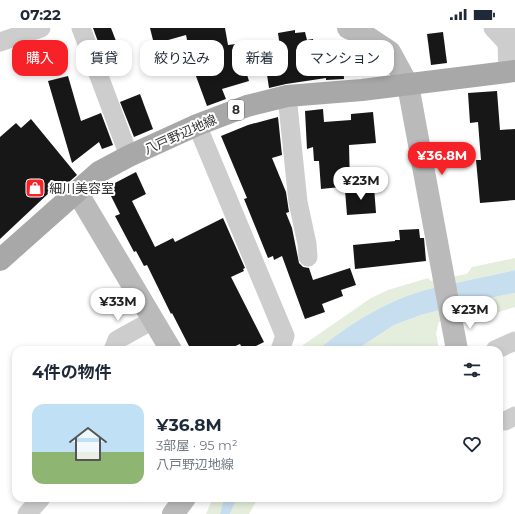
<!DOCTYPE html>
<html lang="ja">
<meta charset="utf-8">
<style>
:root{--surface:#fff;--page:#f6f6f7;--text:#1f2937;--muted:#747a83;--line:#e0e1e3;--accent:#f62228}
body{margin:0;font-family:Montserrat,"Noto Sans JP",sans-serif;background:var(--page);color:var(--text);height:100vh;display:flex;flex-direction:column;font-size:15px;white-space:nowrap}
*{box-sizing:border-box;margin:0}
p{font-size:13px;color:var(--muted)}
.icon{flex:none;width:22px;height:22px;fill:none;stroke:currentColor;stroke-width:2;stroke-linecap:round;stroke-linejoin:round}
.map{position:relative;flex:1;overflow:hidden}
.details{position:absolute;left:12px;top:318px;width:491px;height:156px;display:flex;flex-direction:column;background:var(--surface);border-radius:12px;box-shadow:0 2px 6px #0003}
.details>*{flex:none}
.guide{position:absolute;left:12px;top:12px;width:491px;height:36px;display:flex;gap:8px}
.price{position:absolute;translate:-50% -34px;padding:0 9px;border-radius:14px;background:#fff;color:#222;font-size:13px;line-height:26px;filter:drop-shadow(0 1px 2px #0008)}
.price::after{content:'';position:absolute;left:50%;top:24px;width:12px;height:9px;margin-left:-6px;background:inherit;clip-path:polygon(0 0,100% 0,50% 100%)}
.price.active{background:var(--accent);color:#fff}
ul{padding:0;list-style:none}
li{display:flex;align-items:center;gap:12px;height:100px;padding:0 20px}
li+li{border-top:1px solid var(--line)}
li span{display:grid;place-items:center;flex:none;width:112px;height:80px;border-radius:12px;color:#555}
li>.icon{margin-inline-start:auto}
span .icon{width:48px;height:48px;fill:#fffc;stroke-width:1}
li b{font-size:17px}
h2{display:flex;justify-content:space-between;align-items:center;height:48px;padding:0 20px;font-size:17px}
.pill{padding:0 14px;border-radius:12px;background:var(--surface);box-shadow:0 2px 6px #0003;font-size:14px;line-height:36px}
.pill.active{background:var(--accent);color:#fff}
.status{display:flex;justify-content:space-between;align-items:center;height:28px;padding:0 20px;background:var(--surface);direction:ltr}
.status svg{height:11px;fill:currentColor}
.map>svg:first-child{display:block}
.green{fill:#e5eedc}
.water{fill:#c7deef}
.building{fill:#171717}
.lines{fill:none;stroke-linecap:round;stroke-linejoin:round}
.street{stroke:#cdcdcd;stroke-width:19}
.secondary{stroke:#bababa;stroke-width:22}
.primary{stroke:#a8a8a8;stroke-width:22}
.labels{text-anchor:middle;stroke-width:4;stroke-linejoin:round;paint-order:stroke}
.shield{fill:#fff;stroke:#6e6e6e;stroke-width:1}
.shield-label{font-size:12px;font-weight:bold;fill:#303030}
.street-label{font-size:13px;fill:#303030;stroke:#fff}
.poi-label{font-size:13px;fill:#303030;stroke:#fff;text-anchor:start}
</style>
<div class="status"><b>07:22</b><svg viewBox="0 0 49 12"><path d="M0 12V9h3v3zM5 12V6h3v6zM10 12V3h3v9zM15 12V0h3v12zM26 1h20v11H26zM47 4h2v5h-2z"/></svg></div>
<div class="map">
<svg width="515" height="486" viewBox="0 0 515 486">
<rect width="100%" height="100%" fill="#fff"/>
<g class="green">
<path d="M 515,230 L 515,242 C 486,249 457,254 429,261 C 390,271 348,296 318,322 L 304,322 L 303,317 L 371,270 L 388,262 L 428,250 L 431,253 L 467,246 L 472,239 Z"/>
<polygon points="515,265 515,279 481,290 474,287 439,294 436,305 439,322 356,322 394,297 421,287 479,272"/>
<polygon points="213,470 224,470 220,486 206,486"/>
<polygon points="237,470 258,470 249,486 230,486"/>
</g>
<g class="water">
<path d="M 515,242 L 515,265 L 479,272 L 421,287 L 394,297 L 356,322 L 318,322 C 348,296 390,271 429,261 C 457,254 486,249 515,242 Z"/>
<polygon points="224,470 237,470 230,486 220,486"/>
</g>
<g class="building">
<polygon points="93,0 111,0 116,13 100,19"/>
<polygon points="150,0 225,0 228,17 236,16 239,21 249,53 222,61 226,71 207,78 193,40 186,7 154,16"/>
<polygon points="295,2 295,5 305,4 307,12 313,11 314,17 339,15 340,32 343,32 344,51 326,52 326,50 286,56 269,60 266,40 282,34 278,5"/>
<polygon points="443,4 447,35 431,37 427,6"/>
<polygon points="68,48 81,93 101,85 113,117 102,121 99,114 72,135 48,53"/>
<polygon points="497,63 500,102 515,101 515,172 480,175 476,132 481,132 478,94 470,95 468,65"/>
<polygon points="140,66 153,101 134,109 120,74"/>
<polygon points="323,81 324,94 351,92 351,86 373,84 376,115 349,117 350,158 321,161 319,133 314,133 313,119 307,121 305,83"/>
<polygon points="278,89 282,127 272,130 286,164 289,184 286,185 292,200 299,235 303,239 309,240 313,252 350,240 356,257 341,262 343,268 322,276 325,284 305,291 282,228 274,232 273,228 268,230 244,171 247,170 221,108 248,97"/>
<polygon points="31,91 77,147 54,167 51,163 0,211 0,109 16,95 21,100"/>
<polygon points="136,144 146,166 132,173 155,219 173,210 175,214 223,190 245,240 243,241 244,243 231,249 264,314 248,322 243,322 240,316 227,322 191,322 172,285 171,286 147,237 144,238 136,223 134,224 115,188 120,186 108,162 113,160 111,157"/>
<polygon points="374,159 376,185 347,187 345,162"/>
<polygon points="419,201 420,210 424,210 426,233 355,241 353,217 395,213 395,212 400,212 399,202"/>
</g>
<g class="lines">
<g class="street">
<polyline points="81,0 129,128"/>
<polyline points="493,0 507,15"/>
<polyline points="0,14 41,0"/>
<polyline points="508,44 507,15 510,0"/>
<polyline points="287,68 298,174 307,216 308,229"/>
<polyline points="197,97 285,308 280,322"/>
<polyline points="113,322 117,312 153,292"/>
<polyline points="495,322 515,313"/>
<polyline points="499,392 505,393 515,388"/>
<polyline points="27,486 41,470"/>
</g>
<g class="secondary">
<polyline points="348,0 363,6 390,24 408,57 457,322"/>
<polyline points="77,164 171,322"/>
<polyline points="173,486 185,470"/>
</g>
<polyline class="primary" points="0,232 99,144 129,128 197,97 247,78 287,68 362,62 515,43"/>
</g>
<defs>
<symbol id="shop-square" viewBox="-11 -11 22 22"><rect x="-9" y="-9" width="18" height="18" rx="4" fill="#f62228" stroke="#fff"/><path d="M-5-2.5h2.3a2.7 3.5 0 0 1 5.4 0H5L5.5 6h-11ZM-1.5-2.5h3a1.5 2.3 0 0 0-3 0Z" fill="#fff"/></symbol>
</defs>
<g fill-rule="evenodd">
<use href="#shop-square" x="24" y="149" width="22" height="22"/>
</g>
<g class="labels">
<rect class="shield" x="228" y="72" width="16" height="20" rx="3"/>
<g class="shield-label">
<text x="236" y="86">8</text>
</g>
<g class="street-label">
<text transform="translate(180 106) rotate(-24)" y="5">八戸野辺地線</text>
</g>
<g class="poi-label">
<text x="49" y="165">細川美容室</text>
</g>
</g>
</svg>
<b class="price active" style="left:442px;top:148px">¥36.8M</b>
<b class="price" style="left:361px;top:173px">¥23M</b>
<b class="price" style="left:118px;top:294px">¥33M</b>
<b class="price" style="left:470px;top:302px">¥23M</b>
<div class="guide">
<a class="pill active">購入</a>
<a class="pill">賃貸</a>
<a class="pill">絞り込み</a>
<a class="pill">新着</a>
<a class="pill">マンション</a>
</div>
<section class="details">
<h2>4件の物件<svg class="icon" aria-label="filters" viewBox="0 0 24 24"><path d="M4 7h16M4 17h16"/><circle cx="9" cy="7" r="2"/><circle cx="15" cy="17" r="2"/></svg></h2>
<ul>
<li><span style="background:linear-gradient(#bfe0f5 60%,#8fb573 0)"><svg class="icon" aria-label="home" viewBox="0 0 24 24"><path d="M3 11l9-7 9 7M6 9v11h12V9"/></svg></span><div><b>¥36.8M</b><p>3部屋 · 95 m²</p><p>八戸野辺地線</p></div><svg class="icon" aria-label="heart" viewBox="0 0 24 24"><path d="M12 20l-8-8c-3-5 5-10 8-4 3-6 11-1 8 4z"/></svg></li>
</ul>
</section>
</div>
